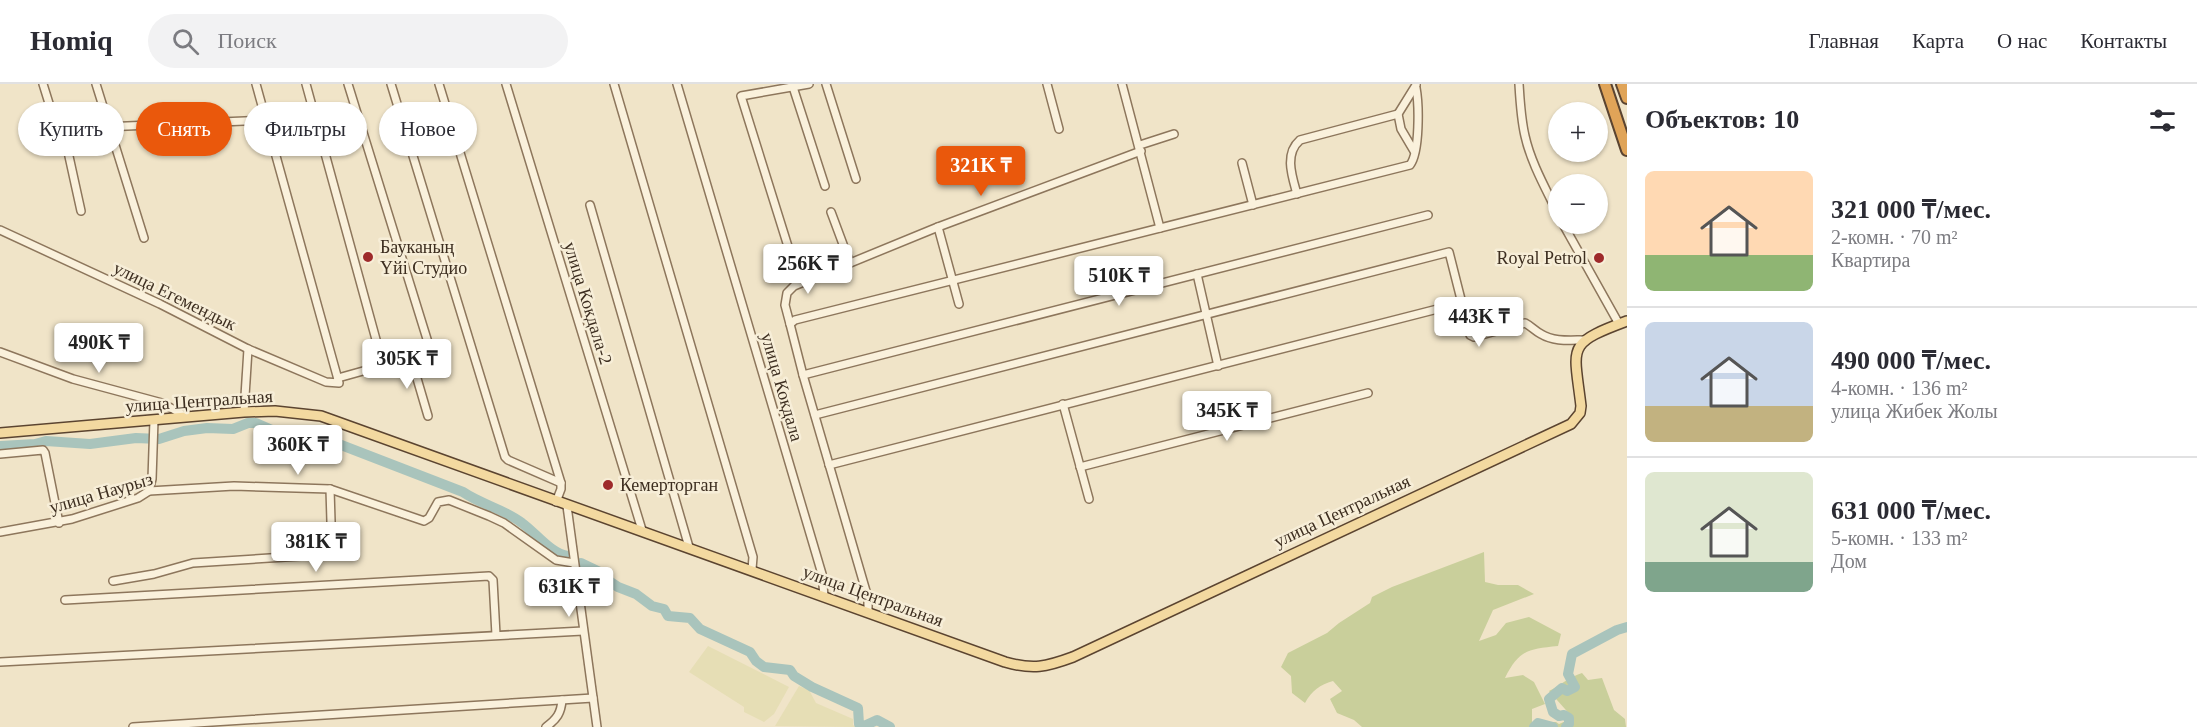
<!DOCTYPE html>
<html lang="ru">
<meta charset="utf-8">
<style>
:root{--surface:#fff;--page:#f2f2f3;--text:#2b2b33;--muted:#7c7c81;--line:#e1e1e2;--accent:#ea580c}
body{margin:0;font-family:"Times New Roman",serif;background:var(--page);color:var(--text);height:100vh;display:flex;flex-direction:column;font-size:22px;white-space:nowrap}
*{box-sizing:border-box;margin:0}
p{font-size:20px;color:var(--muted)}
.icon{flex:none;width:33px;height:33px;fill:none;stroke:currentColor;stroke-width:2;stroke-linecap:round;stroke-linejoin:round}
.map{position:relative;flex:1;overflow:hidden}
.sheet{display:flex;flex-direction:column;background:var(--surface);width:570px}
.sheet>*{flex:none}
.hud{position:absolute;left:18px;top:18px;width:570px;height:54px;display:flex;gap:12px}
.controls{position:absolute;left:1548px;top:18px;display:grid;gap:12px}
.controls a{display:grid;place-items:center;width:60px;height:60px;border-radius:50%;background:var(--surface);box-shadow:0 2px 4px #0004;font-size:30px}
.price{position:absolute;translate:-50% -51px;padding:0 14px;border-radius:6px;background:#fff;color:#222;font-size:20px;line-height:39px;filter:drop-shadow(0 2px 3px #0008)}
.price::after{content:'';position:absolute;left:50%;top:36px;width:18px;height:14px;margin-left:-9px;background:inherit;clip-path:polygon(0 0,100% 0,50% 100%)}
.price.on{background:var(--accent);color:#fff}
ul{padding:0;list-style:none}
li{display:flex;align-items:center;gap:18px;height:150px;padding:0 18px}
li+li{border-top:2px solid var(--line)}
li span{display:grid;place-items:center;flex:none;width:168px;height:120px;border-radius:9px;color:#555}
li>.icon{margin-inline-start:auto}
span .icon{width:72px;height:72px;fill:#fffc;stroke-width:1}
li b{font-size:26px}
h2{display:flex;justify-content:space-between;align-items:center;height:72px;padding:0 18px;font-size:26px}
.pill{padding:0 21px;border-radius:27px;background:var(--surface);box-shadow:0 2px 4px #0004;font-size:21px;line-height:54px}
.pill.on{background:var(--accent);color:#fff}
header{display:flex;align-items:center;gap:36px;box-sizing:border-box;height:84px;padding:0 30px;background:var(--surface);border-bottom:2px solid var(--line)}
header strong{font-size:28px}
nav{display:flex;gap:33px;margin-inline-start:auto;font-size:21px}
.search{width:420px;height:54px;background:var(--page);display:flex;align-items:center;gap:15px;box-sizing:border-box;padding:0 21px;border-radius:33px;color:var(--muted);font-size:22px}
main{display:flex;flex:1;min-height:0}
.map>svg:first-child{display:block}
.farmland{fill:#e6deb5}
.green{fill:#c9cf9b}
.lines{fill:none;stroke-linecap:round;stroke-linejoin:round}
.river{stroke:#a9c4bc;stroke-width:10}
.minor-casing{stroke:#8d765c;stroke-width:10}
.major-casing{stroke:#5b4430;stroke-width:12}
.highway-casing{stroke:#5b4430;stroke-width:14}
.minor{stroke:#faf1dc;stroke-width:7}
.major{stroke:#f3d9a0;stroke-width:9}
.highway{stroke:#e0a458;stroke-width:10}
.poi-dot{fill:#9e2a2b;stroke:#f7eed8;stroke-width:2}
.labels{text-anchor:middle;stroke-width:5;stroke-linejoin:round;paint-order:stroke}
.poi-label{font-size:18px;fill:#3d2e20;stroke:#f7eed8;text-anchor:start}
.street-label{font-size:18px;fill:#3d2e20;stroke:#f7eed8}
</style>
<header>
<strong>Homiq</strong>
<div class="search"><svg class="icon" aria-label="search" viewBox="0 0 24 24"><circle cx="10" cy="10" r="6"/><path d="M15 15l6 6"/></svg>Поиск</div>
<nav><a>Главная</a><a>Карта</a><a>О нас</a><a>Контакты</a></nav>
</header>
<main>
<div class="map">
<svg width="1627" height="643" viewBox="0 0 1627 643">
<rect width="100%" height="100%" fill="#f0e4c8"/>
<g class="farmland">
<polygon points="708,562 789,603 774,630 764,638 744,628 744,623 689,588"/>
<polygon points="799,602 809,606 816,619 853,635 853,641 856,643 775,642"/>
</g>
<g class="green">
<path d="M 1484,468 L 1485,498 L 1498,501 L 1518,501 L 1534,510 L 1493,526 L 1479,557 L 1496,551 L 1506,539 L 1529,533 L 1561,550 L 1558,562 C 1528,565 1519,566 1505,594 L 1523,591 L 1534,598 L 1545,620 L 1532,625 L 1532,643 L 1362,643 L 1354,636 L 1337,629 L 1330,615 L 1342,607 L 1333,597 C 1320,601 1312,606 1305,619 L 1292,609 L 1291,592 L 1281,583 L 1288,569 L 1327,549 L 1339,539 L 1370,519 L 1372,513 L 1392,503 Z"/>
<path d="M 1582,589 L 1588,596 L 1602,594 L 1614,626 L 1625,635 L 1626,643 L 1537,643 L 1543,638 L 1556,638 L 1559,640 L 1573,634 L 1549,607 C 1561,601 1569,593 1582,589 Z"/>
</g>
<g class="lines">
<g class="river">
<path d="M 0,362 L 35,360 L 46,357 L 90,360 L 136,354 L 159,355 L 184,347 L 207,344 L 233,345 L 248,339 L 256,339 L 279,349 L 336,359 L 463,408 C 482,421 504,425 522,439 C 536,449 551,470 568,472"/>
<polyline points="581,479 604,490 609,497 618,503 636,510 652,522 664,525 668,532 690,534 700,545 750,568 756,577 764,583 790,586 794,592 812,603 858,624 859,640 864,642 877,636 890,643"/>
<polyline points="1534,643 1538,639 1553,643"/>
<polyline points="1566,643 1569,640 1569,634 1564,631 1559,632 1553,628 1549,615 1562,604 1567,607 1575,603 1568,590 1572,570 1617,546 1627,543"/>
</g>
<defs>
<g id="minor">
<polyline points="43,0 57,45 267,36"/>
<polyline points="96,0 144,154"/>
<polyline points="306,0 383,281"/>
<polyline points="391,0 505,373 508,376 561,399"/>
<polyline points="439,0 561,399 561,405 556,418"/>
<polyline points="506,0 642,446"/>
<polyline points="614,0 753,473 752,485"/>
<polyline points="677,0 822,490 824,512"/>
<polyline points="826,0 856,95"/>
<polyline points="1047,0 1059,45"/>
<polyline points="1122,0 1160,144"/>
<path d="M 1519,0 C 1520,17 1521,35 1525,52 C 1531,79 1546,105 1558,130"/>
<polyline points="793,3 825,102"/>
<polyline points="63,45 81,127"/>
<polyline points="1140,61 1174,50"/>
<polyline points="1414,67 1401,45 1398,30 1416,1"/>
<polyline points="1242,79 1253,121"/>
<path d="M 1297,110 C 1292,92 1284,70 1300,56 L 1398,30"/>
<polyline points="590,121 689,463"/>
<polyline points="831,128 850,179"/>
<polyline points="1563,140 1619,240"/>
<polyline points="938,143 959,220"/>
<polyline points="0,146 160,220 248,265 326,298 339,299 256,0"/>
<polyline points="791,172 741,12 809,0"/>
<polyline points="1197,190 1218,282"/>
<polyline points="790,240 785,221 787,209 794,202 938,143 1141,67"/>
<polyline points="0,268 73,295 162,319 187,333"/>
<polyline points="411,274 428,332"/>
<polyline points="803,291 1428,131"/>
<polyline points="338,294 431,268 348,0"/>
<polyline points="1063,320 1089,415"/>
<polyline points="244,328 248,265"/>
<path d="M 815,331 L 1449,168 L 1470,251 L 1474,253 L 1525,239 C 1531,242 1535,247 1541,250 C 1554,258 1570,256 1585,256"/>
<polyline points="0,370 43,366 45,369 59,439"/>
<polyline points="829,381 1461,219"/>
<polyline points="1080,383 1368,309"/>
<polyline points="149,407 152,395 154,336"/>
<polyline points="567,422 597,643"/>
<polyline points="0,448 72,435 138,414 149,407 234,402 330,405 424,437 429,434 438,418 449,416 489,432 504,439 556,476 574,479"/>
<polyline points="113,497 154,490 193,479 332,470 330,405"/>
<polyline points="65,516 489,492 493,496 496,551"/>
<path d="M 868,528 L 868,514 L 803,291 L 790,240 L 795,236 L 1410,81 C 1420,68 1419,20 1416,4"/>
<polyline points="0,578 583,547"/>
<polyline points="133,643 593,614"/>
<path d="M 546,643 C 557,635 561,629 562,616"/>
</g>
<path id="major" d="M 0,349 L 244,328 L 275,327 L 321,332 L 1005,578 C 1033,586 1046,583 1073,573 L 1571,340 L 1580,329 L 1581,322 C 1574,262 1565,260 1627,237"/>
<g id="highway">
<polyline points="1605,0 1627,66"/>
<polyline points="1622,0 1627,14"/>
</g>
</defs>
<use href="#minor" class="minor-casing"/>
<use href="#major" class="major-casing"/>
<use href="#highway" class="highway-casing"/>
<use href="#minor" class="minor"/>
<use href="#major" class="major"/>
<use href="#highway" class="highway"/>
</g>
<g class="poi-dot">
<circle cx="368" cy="173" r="6"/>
<circle cx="1599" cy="174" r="6"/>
<circle cx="608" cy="401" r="6"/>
</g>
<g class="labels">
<g class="poi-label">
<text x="380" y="169">Бауканың<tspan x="380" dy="21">Үйі Студио</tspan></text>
<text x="1587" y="180" text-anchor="end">Royal Petrol</text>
<text x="620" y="407">Кемерторган</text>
</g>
<g class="street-label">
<text transform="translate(175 212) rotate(26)" y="6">улица Егемендык</text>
<text transform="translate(588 219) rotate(73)" y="6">улица Кокдала-2</text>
<text transform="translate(782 303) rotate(74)" y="6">улица Кокдала</text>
<text transform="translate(199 317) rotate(-4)" y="6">улица Центральная</text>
<text transform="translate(101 409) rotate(-16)" y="6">улица Наурыз</text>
<text transform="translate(1342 427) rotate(-25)" y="6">улица Центральная</text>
<text transform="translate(873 512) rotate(20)" y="6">улица Центральная</text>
</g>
</g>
</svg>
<div class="controls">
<a>+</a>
<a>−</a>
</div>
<b class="price on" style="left:981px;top:113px">321K ₸</b>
<b class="price" style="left:808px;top:211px">256K ₸</b>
<b class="price" style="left:1119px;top:223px">510K ₸</b>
<b class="price" style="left:1479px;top:264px">443K ₸</b>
<b class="price" style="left:99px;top:290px">490K ₸</b>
<b class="price" style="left:407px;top:306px">305K ₸</b>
<b class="price" style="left:1227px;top:358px">345K ₸</b>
<b class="price" style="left:298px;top:392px">360K ₸</b>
<b class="price" style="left:316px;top:489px">381K ₸</b>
<b class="price" style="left:569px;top:534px">631K ₸</b>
<div class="hud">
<a class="pill">Купить</a>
<a class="pill on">Снять</a>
<a class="pill">Фильтры</a>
<a class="pill">Новое</a>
</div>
</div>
<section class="sheet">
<h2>Объектов: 10<svg class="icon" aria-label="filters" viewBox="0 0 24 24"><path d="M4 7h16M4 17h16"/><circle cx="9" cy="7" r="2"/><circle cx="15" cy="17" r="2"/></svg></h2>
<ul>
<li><span style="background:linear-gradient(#ffd9b3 70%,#8fb573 0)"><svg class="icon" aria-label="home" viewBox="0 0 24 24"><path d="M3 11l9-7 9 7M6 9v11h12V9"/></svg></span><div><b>321 000 ₸/мес.</b><p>2-комн. · 70 m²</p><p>Квартира</p></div></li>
<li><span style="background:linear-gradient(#c9d6e8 70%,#c2b280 0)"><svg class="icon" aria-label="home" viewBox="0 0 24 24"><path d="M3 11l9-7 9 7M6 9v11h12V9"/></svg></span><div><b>490 000 ₸/мес.</b><p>4-комн. · 136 m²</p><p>улица Жибек Жолы</p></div></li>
<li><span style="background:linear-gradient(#dfe7d0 75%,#7fa58c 0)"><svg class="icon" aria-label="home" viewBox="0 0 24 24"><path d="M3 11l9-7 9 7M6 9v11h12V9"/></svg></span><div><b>631 000 ₸/мес.</b><p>5-комн. · 133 m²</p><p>Дом</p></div></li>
</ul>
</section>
</main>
